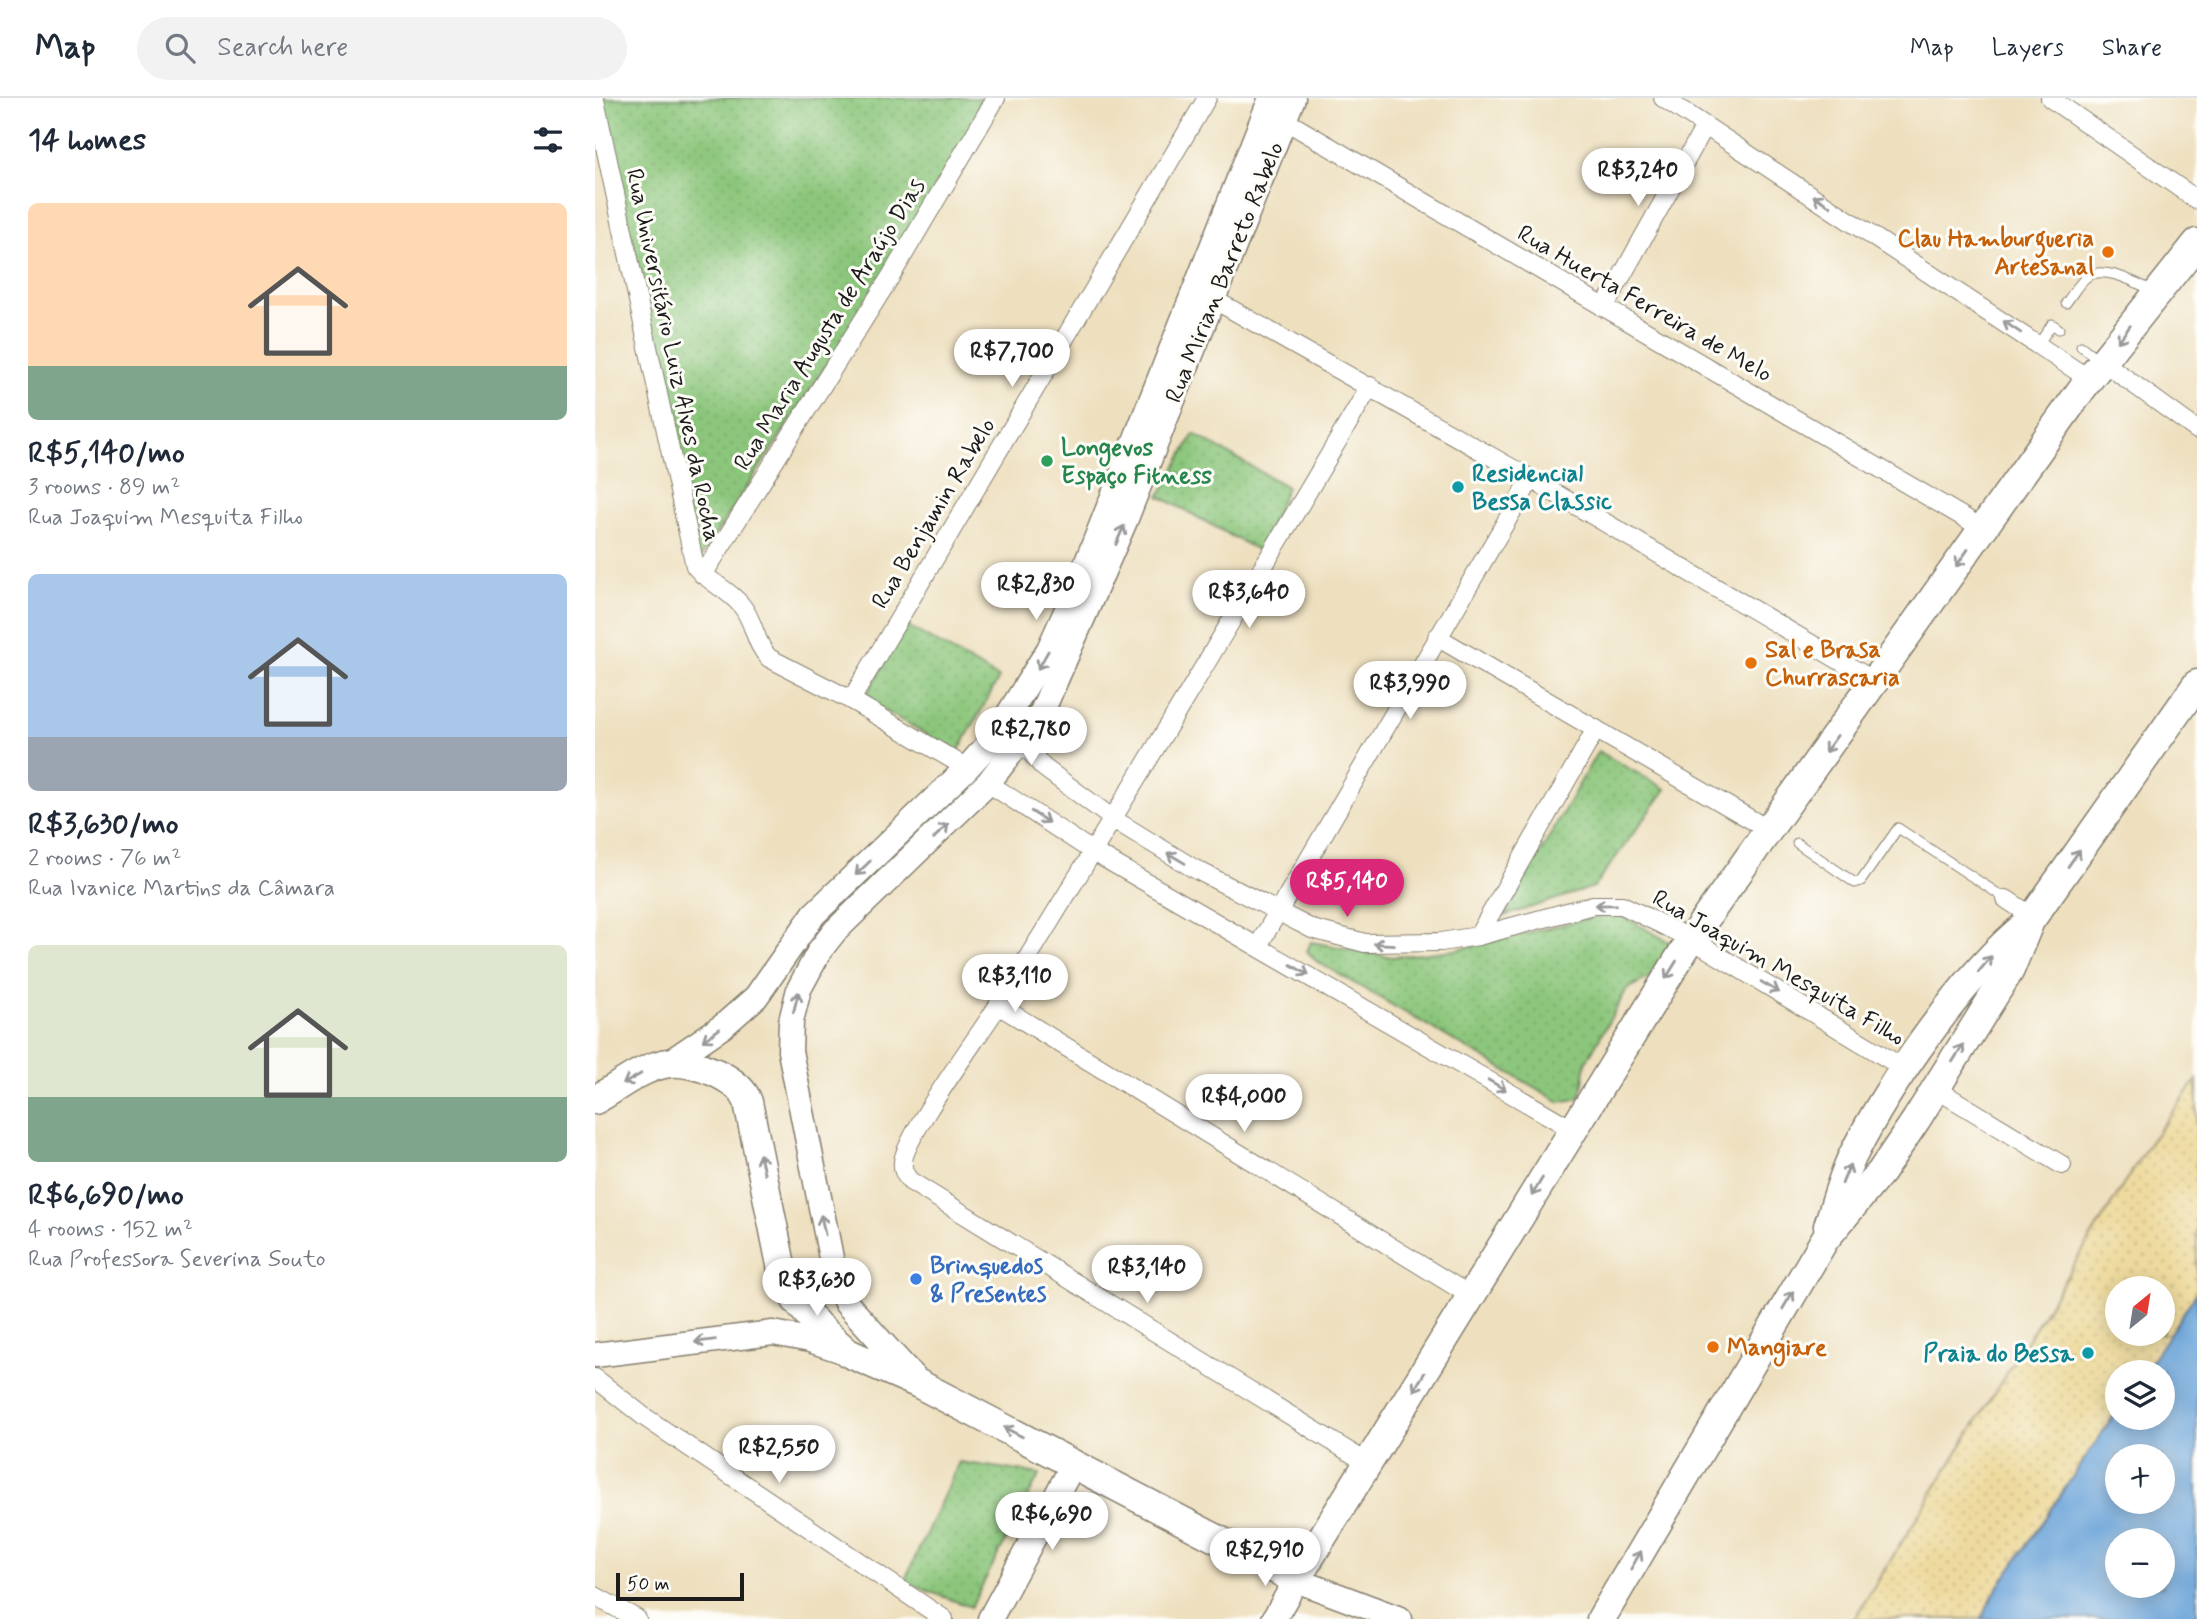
<!DOCTYPE html>
<meta charset="utf-8">
<style>
:root{--surface:#fff;--page:#f2f2f3;--text:#1f2937;--muted:#747a83;--line:#e0e1e3;--accent:#db2777}
body{margin:0;font-family:Mynerve,sans-serif;background:var(--page);color:var(--text);height:100vh;display:flex;flex-direction:column;font-size:26px;white-space:nowrap}
*{box-sizing:border-box;margin:0}
p{font-size:23px;color:var(--muted)}
.icon{flex:none;width:38px;height:38px;fill:none;stroke:currentColor;stroke-width:2;stroke-linecap:round;stroke-linejoin:round}
.map{position:relative;flex:1;overflow:hidden}
.side{display:flex;flex-direction:column;background:var(--surface);width:595px}
.side>*{flex:none}
.needle{width:46px;rotate:30deg}
.fabs{position:absolute;left:1510px;top:1178px;display:grid;gap:14px}
.fabs a{display:grid;place-items:center;width:70px;height:70px;border-radius:50%;background:var(--surface);box-shadow:0 4px 18px #0003;font-size:35px}
.scale{position:absolute;left:21px;bottom:18px;width:128px;box-sizing:border-box;padding-left:7px;border:4px solid #1c1c1c;border-top:0;font-size:19px;line-height:24px;white-space:nowrap;color:#1c1c1c;-webkit-text-stroke:5px #fdfcf7;paint-order:stroke}
.price{position:absolute;translate:-50% -60px;padding:0 16px;border-radius:24px;background:#fff;color:#222;font-size:23px;line-height:46px;filter:drop-shadow(0 2px 4px #0008)}
.price::after{content:'';position:absolute;left:50%;top:42px;width:21px;height:16px;margin-left:-10px;background:inherit;clip-path:polygon(0 0,100% 0,50% 100%)}
.price.current{background:var(--accent);color:#fff}
ul{padding:0;list-style:none}
li{display:grid;align-content:center;gap:14px;height:371px;padding:0 28px}
li span{display:grid;place-items:center;height:217px;border-radius:10px;color:#555}
li>.icon{margin-inline-start:auto}
span .icon{width:126px;height:126px;fill:#fffc;stroke-width:1}
li b{font-size:30px}
h2{display:flex;justify-content:space-between;align-items:center;height:84px;padding:0 28px;font-size:30px}
header{display:flex;align-items:center;gap:42px;box-sizing:border-box;height:98px;padding:0 35px;background:var(--surface);border-bottom:2px solid var(--line)}
header strong{font-size:33px}
nav{display:flex;gap:38px;margin-inline-start:auto;font-size:24px}
.search{width:490px;height:63px;background:var(--page);display:flex;align-items:center;gap:18px;box-sizing:border-box;padding:0 24px;border-radius:38px;color:var(--muted);font-size:26px}
main{display:flex;flex:1;min-height:0}
.map>svg:first-child{display:block}
.green{fill:url(#green-dots);stroke:#54714c;stroke-width:2}
.sand{fill:url(#sand-dots);stroke:#857b5d;stroke-width:2;fill-rule:evenodd}
.water{fill:#68a2d8;stroke:#425f7a;stroke-width:2;fill-rule:evenodd}
.lines{fill:none;stroke-linecap:round;stroke-linejoin:round}
.lane-casing{stroke:#857e6e;stroke-width:11}
.street-casing{stroke:#857e6e;stroke-width:20}
.secondary-casing{stroke:#857e6e;stroke-width:27}
.primary-casing{stroke:#857e6e;stroke-width:31}
.lane{stroke:#fff;stroke-width:9}
.street{stroke:#fff;stroke-width:18}
.secondary{stroke:#fff;stroke-width:24}
.primary{stroke:#fff;stroke-width:28}
.oneway{stroke:#999}
.food-dot{fill:#e8710a;stroke:#fdfcf7;stroke-width:2.5}
.leisure-dot{fill:#2e9e5b;stroke:#fdfcf7;stroke-width:2.5}
.culture-dot{fill:#0f9aa8;stroke:#fdfcf7;stroke-width:2.5}
.shop-dot{fill:#3f7fe0;stroke:#fdfcf7;stroke-width:2.5}
.labels{text-anchor:middle;stroke-width:6;stroke-linejoin:round;paint-order:stroke}
.food-label{font-size:24px;font-weight:bold;fill:#c56008;stroke:#fdfcf7;text-anchor:start}
.street-label{font-size:24px;fill:#1c1c1c;stroke:#fdfcf7}
.leisure-label{font-size:24px;font-weight:bold;fill:#27864d;stroke:#fdfcf7;text-anchor:start}
.culture-label{font-size:24px;font-weight:bold;fill:#0d838f;stroke:#fdfcf7;text-anchor:start}
.shop-label{font-size:24px;font-weight:bold;fill:#366cbe;stroke:#fdfcf7;text-anchor:start}
</style>
<header>
<strong>Map</strong>
<div class="search"><svg class="icon" aria-label="search" viewBox="0 0 24 24"><circle cx="10" cy="10" r="6"/><path d="M15 15l6 6"/></svg>Search here</div>
<nav><a>Map</a><a>Layers</a><a>Share</a></nav>
</header>
<main>
<section class="side">
<h2>14 homes<svg class="icon" aria-label="filters" viewBox="0 0 24 24"><path d="M4 7h16M4 17h16"/><circle cx="9" cy="7" r="2"/><circle cx="15" cy="17" r="2"/></svg></h2>
<ul>
<li><span style="background:linear-gradient(#ffd9b3 75%,#7fa58c 0)"><svg class="icon" aria-label="home" viewBox="0 0 24 24"><path d="M3 11l9-7 9 7M6 9v11h12V9"/></svg></span><div><b>R$5,140/mo</b><p>3 rooms · 89 m²</p><p>Rua Joaquim Mesquita Filho</p></div></li>
<li><span style="background:linear-gradient(#a9c7e8 75%,#9aa5b1 0)"><svg class="icon" aria-label="home" viewBox="0 0 24 24"><path d="M3 11l9-7 9 7M6 9v11h12V9"/></svg></span><div><b>R$3,630/mo</b><p>2 rooms · 76 m²</p><p>Rua Ivanice Martins da Câmara</p></div></li>
<li><span style="background:linear-gradient(#dfe7d0 70%,#7fa58c 0)"><svg class="icon" aria-label="home" viewBox="0 0 24 24"><path d="M3 11l9-7 9 7M6 9v11h12V9"/></svg></span><div><b>R$6,690/mo</b><p>4 rooms · 152 m²</p><p>Rua Professora Severina Souto</p></div></li>
</ul>
</section>
<div class="map">
<svg width="1602" height="1521" viewBox="0 0 1602 1521">
<defs>
<pattern id="green-dots" width="8" height="8" patternUnits="userSpaceOnUse" patternTransform="scale(1.75)"><rect width="8" height="8" fill="#8cc67b"/><path d="M2 2h.1M6 6h.1" fill="none" stroke="#78aa6a" stroke-width="1.8" stroke-linecap="round"/></pattern>
<pattern id="sand-dots" width="8" height="8" patternUnits="userSpaceOnUse" patternTransform="scale(1.75)"><rect width="8" height="8" fill="#eeda9e"/><path d="M2 2h.1M6 6h.1" fill="none" stroke="#ccba88" stroke-width="1.8" stroke-linecap="round"/></pattern>
</defs>
<rect width="100%" height="100%" fill="#fdfcf7"/>
<filter id="ink" filterUnits="userSpaceOnUse"><feTurbulence type="fractalNoise" baseFrequency=".0143" numOctaves="2"/><feDisplacementMap in="SourceGraphic" scale="14" xChannelSelector="R" yChannelSelector="G"/><feConvolveMatrix kernelMatrix="1 2 1 2 8 2 1 2 1" color-interpolation-filters="sRGB"/></filter>
<filter id="wash" filterUnits="userSpaceOnUse"><feTurbulence type="fractalNoise" baseFrequency=".00686" numOctaves="4" result="noise"/><feDisplacementMap in="SourceGraphic" scale="28" xChannelSelector="R" yChannelSelector="G"/><feGaussianBlur stdDeviation="1.57" result="paint"/><feColorMatrix in="noise" values="0 0 0 0 0 0 0 0 0 0 0 0 0 0 0 0 0 1.4 0 .05"/><feComposite in="paint" operator="in"/></filter>
<g filter="url(#wash)">
<rect width="100%" height="100%" fill="#eee0bf"/>
<g class="green">
<polygon points="4,0 384,0 401,9 102,465"/>
<polygon points="599,336 692,389 664,453 564,398"/>
<polygon points="311,527 404,580 363,654 269,601"/>
<polygon points="1003,653 1071,691 999,789 909,818"/>
<polygon points="1020,814 1076,845 1057,878 1032,891 991,964 986,1000 965,1004 721,863 712,853 716,844 797,859 860,852"/>
<polygon points="364,1364 445,1376 376,1509 309,1484"/>
</g>
<path class="sand" d="M 1602,982 L 1602,1194 L 1549,1274 L 1522,1274 L 1522,1313 L 1400,1494 L 1386,1521 L 1259,1521 L 1555,1044 ZM 1522,1190 L 1568,1190 L 1568,1236 L 1522,1236 Z"/>
<path class="water" d="M 1602,1194 L 1602,1521 L 1386,1521 L 1400,1494 L 1522,1313 L 1522,1320 L 1568,1320 L 1568,1274 L 1549,1274 ZM 1522,1358 L 1568,1358 L 1568,1404 L 1522,1404 ZM 1522,1442 L 1568,1442 L 1568,1488 L 1522,1488 Z"/>
</g>
<g filter="url(#ink)">
<g class="lines">
<defs>
<g id="lane">
<path d="M 1471,205 C 1478,196 1484,184 1493,178 C 1510,167 1543,186 1559,193"/>
<polyline points="1443,247 1457,226 1464,231"/>
<polyline points="1486,248 1504,262"/>
<polyline points="1202,745 1260,785 1266,783 1303,730 1411,801"/>
</g>
<g id="street">
<polyline points="1068,0 1494,281"/>
<polyline points="1455,0 1602,102"/>
<path d="M 0,2 L 100,468 C 113,484 133,491 146,507 C 160,523 159,545 174,560 L 256,602 L 372,670"/>
<polyline points="689,22 1387,430"/>
<polyline points="618,201 936,381 1281,584"/>
<polyline points="1009,210 1110,28"/>
<polyline points="1508,264 1602,332"/>
<polyline points="108,477 296,178 401,0"/>
<polyline points="842,539 1174,732"/>
<polyline points="256,602 612,0"/>
<polyline points="427,644 448,669 518,721 598,770 717,831 770,845 846,844 883,838 998,807 1027,807 1096,841 1310,971"/>
<polyline points="393,685 497,753 977,1031"/>
<polyline points="1411,801 1438,819"/>
<polyline points="883,838 1001,631"/>
<polyline points="663,848 936,381"/>
<polyline points="403,907 876,1198"/>
<polyline points="1341,991 1467,1067"/>
<polyline points="0,1280 48,1318 349,1521"/>
<path d="M 774,1366 L 315,1083 C 310,1077 307,1072 308,1064 C 309,1039 386,935 404,906 C 531,702 653,495 775,288"/>
<polyline points="0,1498 42,1521"/>
</g>
<g id="secondary">
<polyline points="75,964 128,928 161,899 219,816 372,670 398,641 454,551 482,489 676,0"/>
<polyline points="0,1257 178,1235 215,1242 251,1254"/>
<polyline points="322,1283 251,1205 240,1180 195,953 196,923 204,891 225,852 240,833 393,685 446,616 530,423 698,0"/>
<polyline points="395,1521 479,1365"/>
<polyline points="679,1521 701,1482 805,1521"/>
</g>
<g id="primary">
<path d="M 0,1002 C 22,990 48,968 74,965 C 99,962 145,980 153,1004 L 188,1177 L 201,1202 L 223,1228 L 253,1255 L 324,1286 L 701,1482 L 1096,841 L 1494,281 L 1602,145"/>
<path d="M 1233,1128 C 1241,1104 1247,1079 1258,1057 C 1293,987 1371,874 1432,826"/>
<polyline points="1006,1521 1230,1141 1286,1074 1321,1022 1415,872 1435,823 1602,586"/>
</g>
</defs>
<use href="#lane" class="lane-casing"/>
<use href="#street" class="street-casing"/>
<use href="#secondary" class="secondary-casing"/>
<use href="#primary" class="primary-casing"/>
<use href="#lane" class="lane"/>
<use href="#street" class="street"/>
<use href="#secondary" class="secondary"/>
<use href="#primary" class="primary"/>
</g>
<defs><path id="oneway-shaft" d="M-6 0H5M1.5-3L5.5 0L1.5 3" fill="none" stroke-width="1.6" stroke-linecap="round" stroke-linejoin="round" transform="scale(1.75)"/></defs>
<g class="oneway">
<use href="#oneway-shaft" transform="translate(1227 103) rotate(-147)"/>
<use href="#oneway-shaft" transform="translate(1417 229) rotate(-146)"/>
<use href="#oneway-shaft" transform="translate(1529 236) rotate(127)"/>
<use href="#oneway-shaft" transform="translate(525 437) rotate(-67)"/>
<use href="#oneway-shaft" transform="translate(1367 460) rotate(125)"/>
<use href="#oneway-shaft" transform="translate(448 562) rotate(120)"/>
<use href="#oneway-shaft" transform="translate(1236 646) rotate(126)"/>
<use href="#oneway-shaft" transform="translate(445 719) rotate(33)"/>
<use href="#oneway-shaft" transform="translate(346 733) rotate(-45)"/>
<use href="#oneway-shaft" transform="translate(581 760) rotate(-149)"/>
<use href="#oneway-shaft" transform="translate(1479 760) rotate(-55)"/>
<use href="#oneway-shaft" transform="translate(268 770) rotate(136)"/>
<use href="#oneway-shaft" transform="translate(1011 807) rotate(179)"/>
<use href="#oneway-shaft" transform="translate(789 846) rotate(-177)"/>
<use href="#oneway-shaft" transform="translate(1390 866) rotate(-50)"/>
<use href="#oneway-shaft" transform="translate(705 872) rotate(30)"/>
<use href="#oneway-shaft" transform="translate(1076 872) rotate(122)"/>
<use href="#oneway-shaft" transform="translate(1175 889) rotate(31)"/>
<use href="#oneway-shaft" transform="translate(201 904) rotate(-76)"/>
<use href="#oneway-shaft" transform="translate(116 937) rotate(144)"/>
<use href="#oneway-shaft" transform="translate(1363 955) rotate(-58)"/>
<use href="#oneway-shaft" transform="translate(37 981) rotate(150)"/>
<use href="#oneway-shaft" transform="translate(902 987) rotate(30)"/>
<use href="#oneway-shaft" transform="translate(167 1066) rotate(-103)"/>
<use href="#oneway-shaft" transform="translate(1251 1076) rotate(-68)"/>
<use href="#oneway-shaft" transform="translate(942 1089) rotate(121)"/>
<use href="#oneway-shaft" transform="translate(228 1127) rotate(-102)"/>
<use href="#oneway-shaft" transform="translate(1193 1202) rotate(-59)"/>
<use href="#oneway-shaft" transform="translate(110 1243) rotate(173)"/>
<use href="#oneway-shaft" transform="translate(824 1284) rotate(121)"/>
<use href="#oneway-shaft" transform="translate(418 1334) rotate(-153)"/>
<use href="#oneway-shaft" transform="translate(1041 1462) rotate(-60)"/>
</g>
</g>
<g class="food-dot">
<circle cx="1513" cy="154" r="7"/>
<circle cx="1156" cy="565" r="7"/>
<circle cx="1118" cy="1249" r="7"/>
</g>
<circle class="leisure-dot" cx="452" cy="363" r="7"/>
<g class="culture-dot">
<circle cx="863" cy="389" r="7"/>
<circle cx="1493" cy="1255" r="7"/>
</g>
<circle class="shop-dot" cx="321" cy="1181" r="7"/>
<g class="labels">
<g class="food-label">
<text x="1499" y="148" text-anchor="end">Clau Hamburgueria<tspan x="1499" dy="28">Artesanal</tspan></text>
<text x="1170" y="559">Sal e Brasa<tspan x="1170" dy="28">Churrascaria</tspan></text>
<text x="1132" y="1257">Mangiare</text>
</g>
<g class="street-label">
<text transform="translate(629 174) rotate(-68)" y="8">Rua Mirian Barreto Rabelo</text>
<text transform="translate(1050 205) rotate(30)" y="8">Rua Huerta Ferreira de Melo</text>
<text transform="translate(234 226) rotate(-58)" y="8">Rua Maria Augusta de Araújo Dias</text>
<text transform="translate(79 257) rotate(78)" y="8">Rua Universitário Luiz Alves da Rocha</text>
<text transform="translate(338 415) rotate(-59)" y="8">Rua Benjamin Rabelo</text>
<text transform="translate(1184 869) rotate(30)" y="8">Rua Joaquim Mesquita Filho</text>
</g>
<g class="leisure-label">
<text x="466" y="357">Longevos<tspan x="466" dy="28">Espaço Fitness</tspan></text>
</g>
<g class="culture-label">
<text x="877" y="383">Residencial<tspan x="877" dy="28">Bessa Classic</tspan></text>
<text x="1479" y="1263" text-anchor="end">Praia do Bessa</text>
</g>
<g class="shop-label">
<text x="335" y="1175">Brinquedos<tspan x="335" dy="28">&amp; Presentes</tspan></text>
</g>
</g>
</svg>
<div class="fabs">
<a><svg class="needle" viewBox="-14 -14 28 28"><path d="M0-13l5 13h-10z" fill="#e53935"/><path d="M0 13l5-13h-10z" fill="#747a83"/></svg></a>
<a><svg class="icon" aria-label="layers" viewBox="0 0 24 24"><path d="M12 4l9 5-9 5-9-5zM3 14l9 5 9-5"/></svg></a>
<a>+</a>
<a>−</a>
</div>
<div class="scale">50 m</div>
<b class="price" style="left:1043px;top:110px">R$3,240</b>
<b class="price" style="left:417px;top:291px">R$7,700</b>
<b class="price" style="left:441px;top:524px">R$2,830</b>
<b class="price" style="left:654px;top:532px">R$3,640</b>
<b class="price" style="left:815px;top:623px">R$3,990</b>
<b class="price" style="left:436px;top:669px">R$2,780</b>
<b class="price current" style="left:752px;top:821px">R$5,140</b>
<b class="price" style="left:420px;top:916px">R$3,110</b>
<b class="price" style="left:649px;top:1036px">R$4,000</b>
<b class="price" style="left:552px;top:1207px">R$3,140</b>
<b class="price" style="left:222px;top:1220px">R$3,630</b>
<b class="price" style="left:184px;top:1387px">R$2,550</b>
<b class="price" style="left:457px;top:1454px">R$6,690</b>
<b class="price" style="left:670px;top:1490px">R$2,910</b>
</div>
</main>
